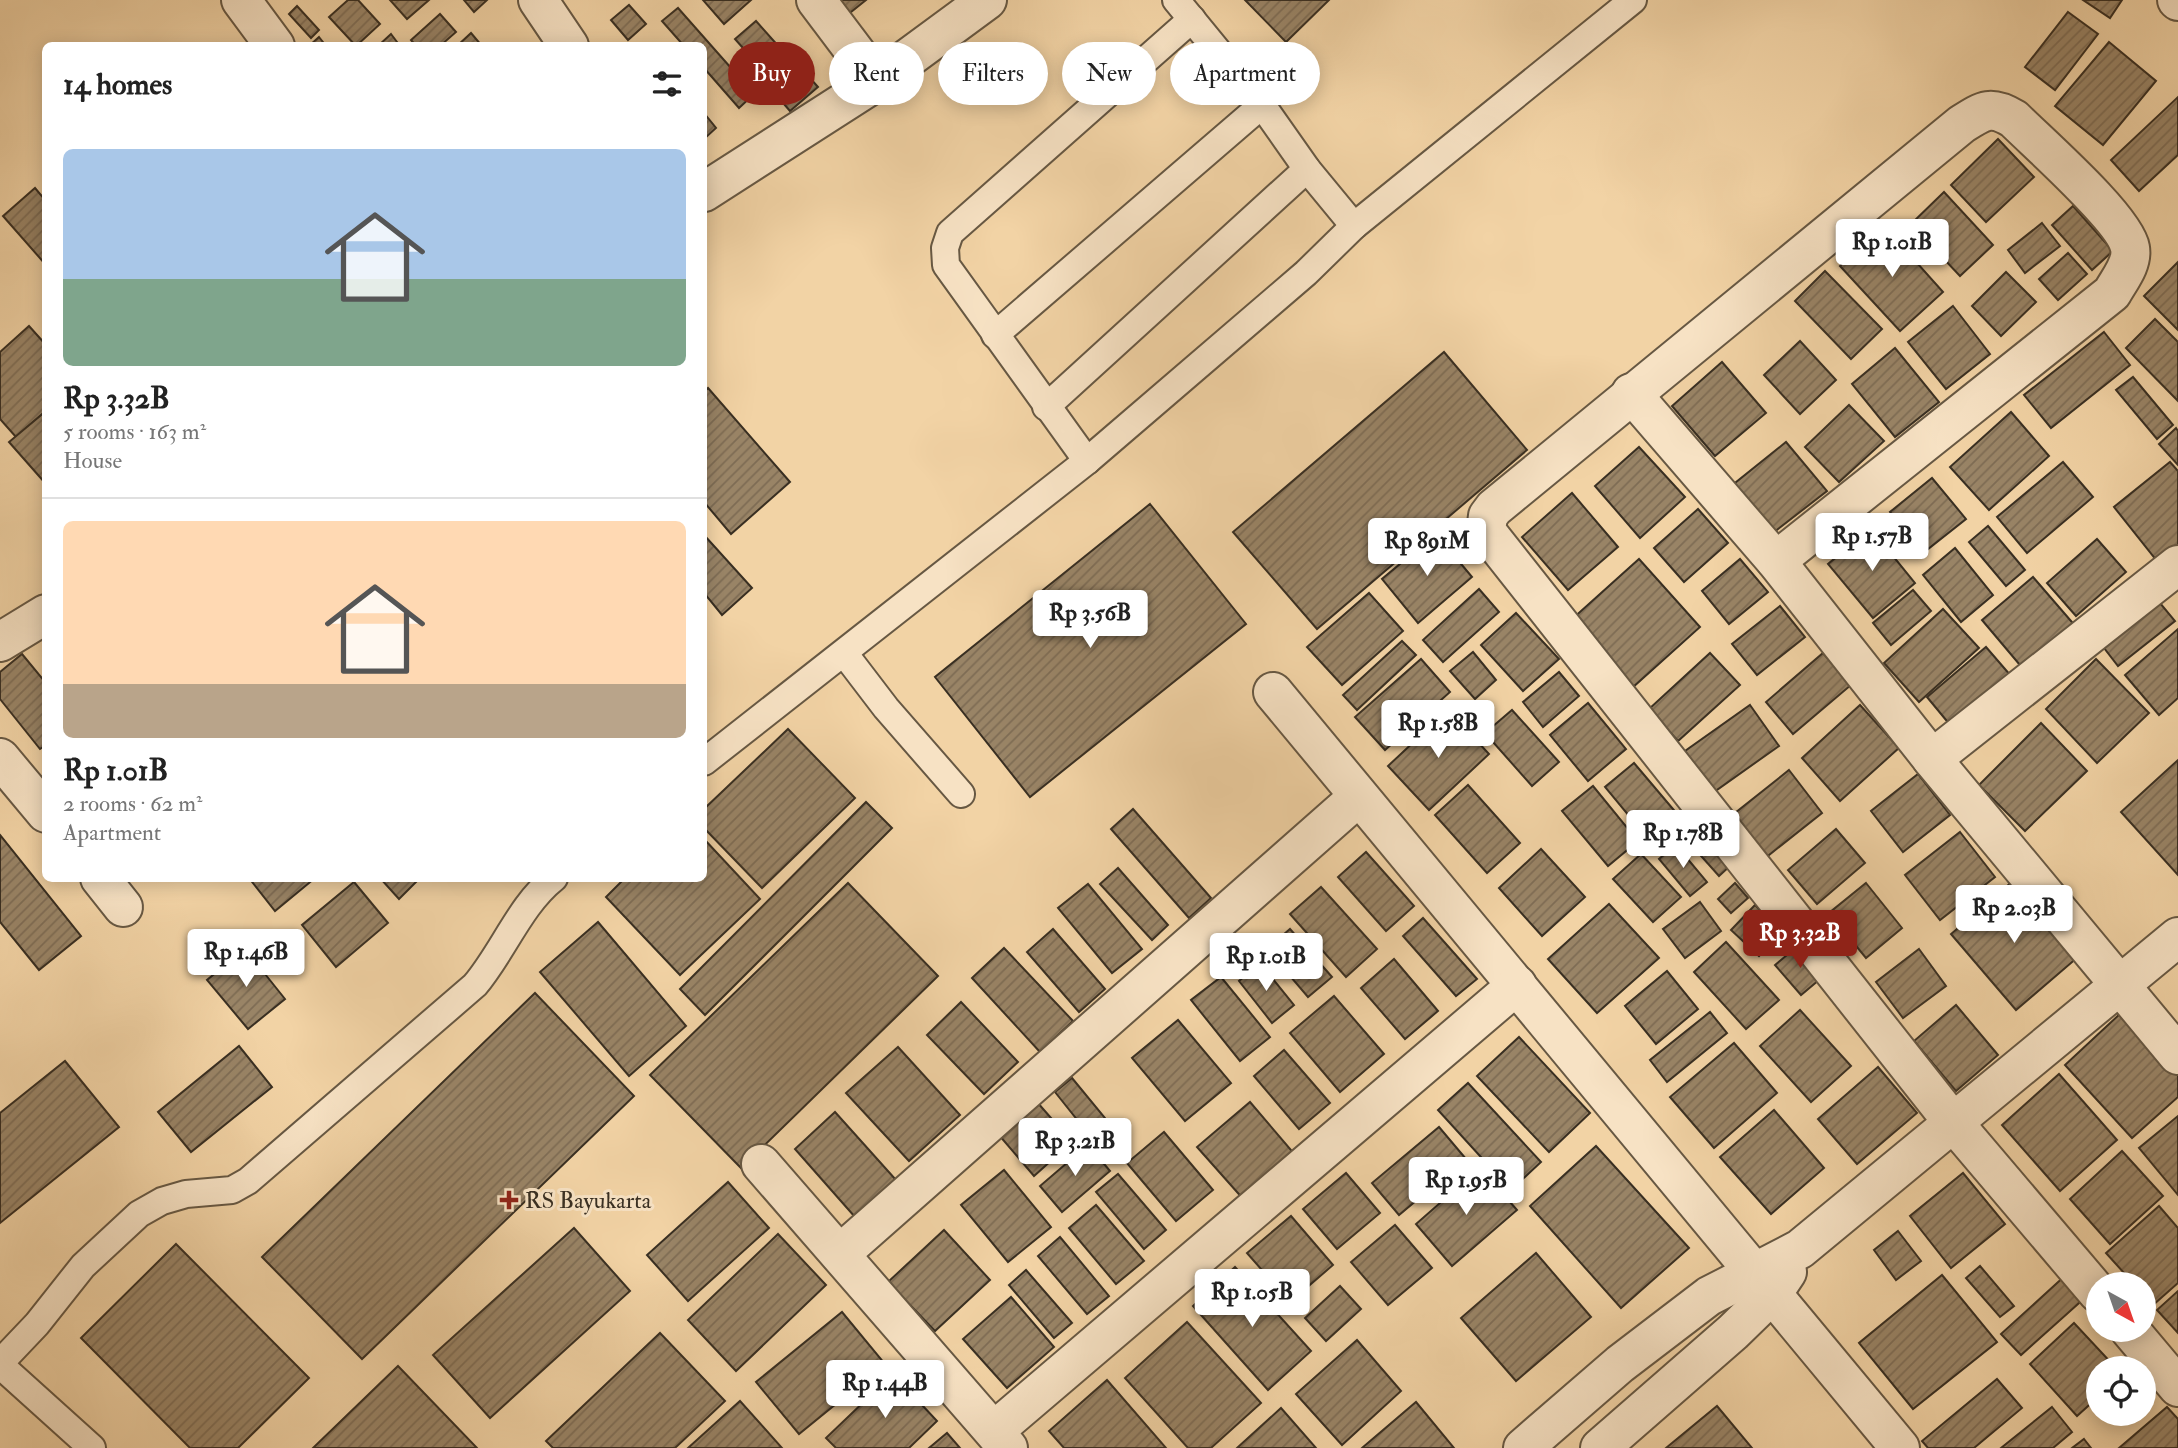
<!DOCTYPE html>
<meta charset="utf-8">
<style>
:root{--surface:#fff;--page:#f6f6f6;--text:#222;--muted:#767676;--line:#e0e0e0;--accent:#8f2418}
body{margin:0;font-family:"IM FELL Double Pica",serif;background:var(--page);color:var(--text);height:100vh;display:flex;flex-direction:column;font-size:26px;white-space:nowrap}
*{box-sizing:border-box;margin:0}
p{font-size:23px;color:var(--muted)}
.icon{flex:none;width:38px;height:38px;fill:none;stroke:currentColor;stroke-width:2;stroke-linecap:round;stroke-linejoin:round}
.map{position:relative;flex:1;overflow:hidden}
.side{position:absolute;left:42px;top:42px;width:665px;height:840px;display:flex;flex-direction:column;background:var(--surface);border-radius:10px;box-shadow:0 4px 18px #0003}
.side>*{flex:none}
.banner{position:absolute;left:728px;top:42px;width:665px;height:63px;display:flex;gap:14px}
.needle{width:46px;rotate:140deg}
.buttons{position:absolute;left:2086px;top:1272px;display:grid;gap:14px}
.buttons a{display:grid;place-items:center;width:70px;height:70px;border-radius:50%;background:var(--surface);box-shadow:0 4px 18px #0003;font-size:35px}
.price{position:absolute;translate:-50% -60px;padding:0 16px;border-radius:7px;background:#fff;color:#222;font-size:23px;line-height:46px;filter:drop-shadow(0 2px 4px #0008)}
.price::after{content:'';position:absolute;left:50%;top:42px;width:21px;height:16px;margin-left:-10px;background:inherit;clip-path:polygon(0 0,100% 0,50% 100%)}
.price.current{background:var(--accent);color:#fff}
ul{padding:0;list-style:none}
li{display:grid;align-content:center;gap:14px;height:371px;padding:0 21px}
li+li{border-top:2px solid var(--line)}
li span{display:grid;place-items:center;height:217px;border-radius:10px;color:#555}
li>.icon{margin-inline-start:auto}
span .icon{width:126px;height:126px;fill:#fffc;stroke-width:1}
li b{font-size:30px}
h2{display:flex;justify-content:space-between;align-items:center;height:84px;padding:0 21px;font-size:30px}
.tag{padding:0 24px;border-radius:32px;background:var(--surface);box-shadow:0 4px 18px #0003;font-size:24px;line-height:63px}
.tag.current{background:var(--accent);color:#fff}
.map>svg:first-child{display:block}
.building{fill:url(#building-hatch);stroke:#392f22;stroke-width:2}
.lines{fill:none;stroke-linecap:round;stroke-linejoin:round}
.lane-casing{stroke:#675843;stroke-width:30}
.street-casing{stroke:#675843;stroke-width:42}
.lane{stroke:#f7e2c4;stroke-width:26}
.street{stroke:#f7e2c4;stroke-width:38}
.poi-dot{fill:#8f2418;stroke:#f7e2c4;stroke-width:2.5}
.labels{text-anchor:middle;stroke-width:6;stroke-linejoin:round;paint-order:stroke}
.poi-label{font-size:23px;fill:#392f22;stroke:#f7e2c4;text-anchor:start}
</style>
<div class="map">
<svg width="2178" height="1448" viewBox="0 0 2178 1448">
<defs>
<pattern id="building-hatch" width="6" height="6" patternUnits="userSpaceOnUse" patternTransform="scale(1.75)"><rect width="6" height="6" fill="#998466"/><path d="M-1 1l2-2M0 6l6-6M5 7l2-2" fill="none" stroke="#7e6c54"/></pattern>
</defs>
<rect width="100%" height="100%" fill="#f2d3a5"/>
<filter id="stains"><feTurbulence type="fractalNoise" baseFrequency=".00286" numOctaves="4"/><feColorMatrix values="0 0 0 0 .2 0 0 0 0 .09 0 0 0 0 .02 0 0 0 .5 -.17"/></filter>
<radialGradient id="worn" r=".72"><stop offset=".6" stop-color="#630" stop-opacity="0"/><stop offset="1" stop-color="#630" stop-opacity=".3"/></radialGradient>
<g class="building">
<polygon points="348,0 358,0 380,24 356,46 329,17"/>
<polygon points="390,0 429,0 407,19"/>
<polygon points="464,0 487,0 474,12"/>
<polygon points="703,0 751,0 724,24"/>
<polygon points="818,0 866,0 836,24"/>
<polygon points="1245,0 1329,0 1286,42"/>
<polygon points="2083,0 2122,0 2110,18"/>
<polygon points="629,5 646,24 628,40 611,20"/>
<polygon points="297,6 319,30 311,38 289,14"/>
<polygon points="678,8 754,94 739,108 704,68 704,46 684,46 662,21"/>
<polygon points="2068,12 2098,34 2055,90 2025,67"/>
<polygon points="440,14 456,32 440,46 416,46 411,40"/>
<polygon points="756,21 780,48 759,66 735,39"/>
<polygon points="471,33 482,46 457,46"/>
<polygon points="391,34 400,46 378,46"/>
<polygon points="319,37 326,46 309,46"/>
<polygon points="2109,42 2156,81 2103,145 2055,106"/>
<polygon points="792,58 818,87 790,111 765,82"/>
<polygon points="2178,97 2178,155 2139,191 2111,160"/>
<polygon points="704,113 716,128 704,139"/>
<polygon points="1998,139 2034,177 1986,222 1951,185"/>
<polygon points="35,188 46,201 46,265 3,216"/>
<polygon points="1944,192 1993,245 1960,276 1911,224"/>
<polygon points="2073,206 2113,251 2092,270 2052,225"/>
<polygon points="2042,223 2060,246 2025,273 2008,250"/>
<polygon points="1884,226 1943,292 1900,331 1840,266"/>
<polygon points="2068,253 2087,274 2058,300 2039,279"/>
<polygon points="2178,262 2178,330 2144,296"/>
<polygon points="1825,271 1882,329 1851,359 1795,301"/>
<polygon points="2006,272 2036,302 2001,336 1972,306"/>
<polygon points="1953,306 1990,354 1946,389 1908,342"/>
<polygon points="2155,319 2178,342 2178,401 2126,348"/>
<polygon points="29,326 46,345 46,411 16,437 0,419 0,352"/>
<polygon points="2104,332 2130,365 2051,428 2024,395"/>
<polygon points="1800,341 1836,380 1800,414 1764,375"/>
<polygon points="1895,348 1939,402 1895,437 1852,384"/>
<polygon points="1444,352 1527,450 1317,629 1233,532"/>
<polygon points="1722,362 1766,413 1715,456 1672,406"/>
<polygon points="2133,377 2173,425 2157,439 2116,390"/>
<polygon points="708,388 790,482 731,534 704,502 704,392"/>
<polygon points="1849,405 1884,441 1839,482 1805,447"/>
<polygon points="46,411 46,484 9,442"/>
<polygon points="2011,412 2049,456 1989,510 1950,467"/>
<polygon points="2176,428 2178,431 2178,465 2159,444"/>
<polygon points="1786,442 1827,491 1769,536 1730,487"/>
<polygon points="1639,447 1685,497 1640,538 1595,486"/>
<polygon points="2063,462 2093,497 2027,553 1997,517"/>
<polygon points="2170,462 2178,471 2178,561 2165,571 2114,507"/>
<polygon points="1932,478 1966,519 1923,553 1890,512"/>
<polygon points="1572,493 1618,547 1568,590 1522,537"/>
<polygon points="1150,504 1246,624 1030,797 935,677"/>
<polygon points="1698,509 1728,543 1684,582 1654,548"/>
<polygon points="1988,526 2025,570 2006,586 1969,542"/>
<polygon points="1871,529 1915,583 1873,618 1828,564"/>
<polygon points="1436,534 1472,577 1418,623 1382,579"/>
<polygon points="704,535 752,588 722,615 704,593"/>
<polygon points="2097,539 2126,572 2076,616 2047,583"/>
<polygon points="1955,548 1993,595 1961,622 1923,575"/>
<polygon points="1639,559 1700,627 1632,688 1571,620"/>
<polygon points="1740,559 1768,592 1729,624 1702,591"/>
<polygon points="2033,577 2077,628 2025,671 1982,620"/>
<polygon points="1479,589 1499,612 1443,662 1423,640"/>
<polygon points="1913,590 1931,611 1891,645 1873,623"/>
<polygon points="2150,591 2175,621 2118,666 2094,635"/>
<polygon points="1369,593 1403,631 1342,685 1307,647"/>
<polygon points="1780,606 1805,637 1757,675 1732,644"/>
<polygon points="1943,609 1979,648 1919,702 1884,663"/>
<polygon points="1516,613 1559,659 1523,691 1481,645"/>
<polygon points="2178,629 2178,698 2159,715 2125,675"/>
<polygon points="1402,641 1416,655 1357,710 1343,695"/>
<polygon points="1986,647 2011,676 1951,726 1927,697"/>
<polygon points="1473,652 1496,680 1475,699 1450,671"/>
<polygon points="1710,653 1740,685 1678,741 1649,709"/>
<polygon points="1823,653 1851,685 1793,734 1766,702"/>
<polygon points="22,654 46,683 46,745 40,749 0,699 0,672"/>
<polygon points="1421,659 1450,692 1385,750 1355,717"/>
<polygon points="2096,659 2149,713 2097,763 2046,709"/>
<polygon points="1559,672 1579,696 1543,727 1523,702"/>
<polygon points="1588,703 1626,749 1588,781 1550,735"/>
<polygon points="1750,705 1779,746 1714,792 1685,751"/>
<polygon points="1860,705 1899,748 1840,801 1802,758"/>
<polygon points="1448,710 1489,754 1429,810 1388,766"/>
<polygon points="1512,710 1559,762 1532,786 1485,733"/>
<polygon points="2041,723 2087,771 2025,831 1979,785"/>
<polygon points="788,729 855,798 762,888 704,828 704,809"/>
<polygon points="2178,760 2178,875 2121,812"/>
<polygon points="1634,763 1678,815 1649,840 1605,787"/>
<polygon points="1789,770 1822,813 1764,859 1730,817"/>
<polygon points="1918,774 1950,815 1903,852 1871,811"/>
<polygon points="1468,785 1520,843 1487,873 1435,815"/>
<polygon points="1593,786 1638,841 1608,866 1562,811"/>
<polygon points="866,802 892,828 705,1015 680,989"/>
<polygon points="1133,809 1211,898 1189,918 1111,829"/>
<polygon points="1836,829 1865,863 1817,904 1788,870"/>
<polygon points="1960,832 1995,877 1940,920 1905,875"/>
<polygon points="0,835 81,936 39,970 0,922"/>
<polygon points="1706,837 1731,865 1719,876 1694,848"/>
<polygon points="704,839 760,899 680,975 606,897 625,878 704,878"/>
<polygon points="1676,845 1707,882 1690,896 1659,859"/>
<polygon points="1541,849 1585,897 1542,936 1499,888"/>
<polygon points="1366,852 1414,906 1386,931 1338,877"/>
<polygon points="1641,854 1681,897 1653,922 1613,879"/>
<polygon points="1118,868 1168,925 1152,940 1100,884"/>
<polygon points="249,878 315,878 275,911"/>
<polygon points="380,878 420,878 399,899"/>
<polygon points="2013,881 2078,957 2016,1010 1951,934"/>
<polygon points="354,882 388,923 336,967 302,925"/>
<polygon points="848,883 938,976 741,1168 650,1075"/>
<polygon points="1735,883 1748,898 1731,913 1718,899"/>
<polygon points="1866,883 1902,928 1866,958 1829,913"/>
<polygon points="1088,884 1142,949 1112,973 1058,908"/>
<polygon points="1321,887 1377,949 1346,977 1290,914"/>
<polygon points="1700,902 1721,931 1685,958 1663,929"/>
<polygon points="1609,904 1659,958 1597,1013 1548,959"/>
<polygon points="1755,905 1782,932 1759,956 1731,930"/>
<polygon points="1423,918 1477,979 1456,996 1403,936"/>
<polygon points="598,922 686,1026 629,1076 540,972"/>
<polygon points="1053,929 1105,989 1079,1012 1027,952"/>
<polygon points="1290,929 1332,977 1308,997 1267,949"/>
<polygon points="1726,942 1779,1000 1746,1029 1694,972"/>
<polygon points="1799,945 1825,975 1801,995 1775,965"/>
<polygon points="1004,948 1073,1021 1040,1052 972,978"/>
<polygon points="245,949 285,999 248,1029 207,980"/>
<polygon points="1919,949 1946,986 1903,1018 1876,982"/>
<polygon points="1394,959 1438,1011 1405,1039 1361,988"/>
<polygon points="1260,963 1294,1005 1272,1023 1239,981"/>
<polygon points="1667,971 1698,1009 1656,1044 1625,1006"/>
<polygon points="1221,977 1270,1037 1240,1061 1191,1000"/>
<polygon points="535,993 634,1096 362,1359 262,1257"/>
<polygon points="1334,996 1384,1054 1340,1092 1290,1033"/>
<polygon points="961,1002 1018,1062 984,1094 927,1035"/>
<polygon points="1956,1005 1998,1055 1956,1091 1914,1041"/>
<polygon points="1800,1010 1851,1066 1811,1102 1760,1046"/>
<polygon points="1710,1012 1727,1033 1667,1082 1650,1060"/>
<polygon points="2122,1012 2178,1072 2178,1097 2132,1138 2065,1065"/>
<polygon points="1178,1020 1231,1083 1185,1121 1132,1058"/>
<polygon points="1519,1037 1590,1113 1549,1152 1477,1076"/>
<polygon points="1734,1043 1777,1093 1714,1148 1670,1097"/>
<polygon points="239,1046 272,1087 191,1152 158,1112"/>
<polygon points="898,1047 960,1115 909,1161 846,1093"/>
<polygon points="1284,1050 1330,1103 1299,1129 1254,1076"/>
<polygon points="65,1061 119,1127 0,1223 0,1113"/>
<polygon points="1878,1067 1917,1113 1857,1164 1818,1119"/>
<polygon points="2059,1074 2117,1140 2060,1191 2002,1125"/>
<polygon points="1072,1078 1105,1118 1087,1132 1055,1092"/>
<polygon points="1468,1083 1541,1162 1511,1190 1438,1110"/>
<polygon points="1037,1102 1072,1142 1034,1176 999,1135"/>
<polygon points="1250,1102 1296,1156 1245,1201 1197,1147"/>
<polygon points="1774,1110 1824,1168 1771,1214 1720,1157"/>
<polygon points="835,1112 896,1180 855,1217 795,1149"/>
<polygon points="2178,1116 2178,1195 2139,1148"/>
<polygon points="1439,1127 1466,1159 1399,1215 1372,1183"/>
<polygon points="1164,1132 1213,1190 1176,1221 1127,1163"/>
<polygon points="1088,1145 1110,1171 1062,1212 1040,1186"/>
<polygon points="1596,1146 1689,1248 1621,1308 1530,1206"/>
<polygon points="2122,1151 2163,1196 2110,1244 2070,1199"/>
<polygon points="1480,1168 1517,1210 1452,1266 1416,1224"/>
<polygon points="1004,1170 1051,1227 1008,1262 961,1205"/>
<polygon points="1346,1173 1380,1213 1337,1249 1303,1209"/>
<polygon points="1963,1173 2005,1224 1951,1268 1910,1216"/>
<polygon points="1118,1174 1166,1230 1144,1249 1096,1192"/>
<polygon points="728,1182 769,1228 688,1301 647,1255"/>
<polygon points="1096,1205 1144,1261 1116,1284 1069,1228"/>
<polygon points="2159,1206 2178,1228 2178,1283 2153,1305 2144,1295 2144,1284 2134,1284 2106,1253"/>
<polygon points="1291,1216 1333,1265 1290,1302 1247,1253"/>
<polygon points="1395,1225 1432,1268 1388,1305 1351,1262"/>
<polygon points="574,1228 630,1291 490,1418 433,1355"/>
<polygon points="944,1230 990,1280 935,1331 888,1282"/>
<polygon points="1898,1231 1921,1261 1896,1280 1874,1250"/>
<polygon points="778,1234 826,1285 736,1371 688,1320"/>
<polygon points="1060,1237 1109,1296 1087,1314 1038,1256"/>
<polygon points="176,1244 309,1378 238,1448 190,1448 81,1338"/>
<polygon points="1536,1253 1591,1317 1516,1381 1461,1318"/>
<polygon points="1980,1266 2014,1306 2000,1317 1966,1278"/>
<polygon points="1235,1267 1311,1351 1268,1390 1193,1306"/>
<polygon points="1026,1270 1072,1323 1054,1338 1009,1285"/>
<polygon points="2067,1274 2087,1296 2021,1355 2001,1334"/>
<polygon points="1942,1275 1997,1342 1913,1409 1859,1343"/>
<polygon points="1340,1286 1361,1309 1326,1341 1305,1318"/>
<polygon points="2178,1291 2178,1333 2157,1310"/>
<polygon points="1011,1297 1054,1347 1007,1388 963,1339"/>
<polygon points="842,1312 885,1364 799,1434 756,1382"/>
<polygon points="1187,1322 1261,1403 1211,1448 1188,1448 1125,1378"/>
<polygon points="2074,1323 2116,1368 2098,1368 2098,1397 2077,1416 2030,1364"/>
<polygon points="660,1333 725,1401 675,1448 553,1448 546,1441"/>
<polygon points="1357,1340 1401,1391 1342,1445 1296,1394"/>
<polygon points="398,1366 477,1448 313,1448"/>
<polygon points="893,1374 937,1421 909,1448 836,1448 826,1438"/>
<polygon points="1997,1379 2022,1408 1974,1448 1928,1448 1922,1441"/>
<polygon points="1107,1380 1166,1448 1064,1448 1049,1431"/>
<polygon points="740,1401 782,1448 688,1448"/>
<polygon points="1416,1402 1454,1448 1362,1448"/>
<polygon points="1717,1406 1752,1448 1666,1448"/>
<polygon points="2052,1407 2072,1432 2053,1448 2001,1448"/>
<polygon points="2167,1407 2178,1419 2178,1448 2119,1448"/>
<polygon points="1281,1408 1316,1448 1237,1448"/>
<polygon points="947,1433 960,1448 929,1448"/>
<polygon points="2084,1439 2091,1448 2072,1448"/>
</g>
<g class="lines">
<defs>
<g id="lane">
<polyline points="1176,0 1262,105 1307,169 1354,226"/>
<polyline points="995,335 1262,105"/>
<polyline points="1046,407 1307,169"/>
<polyline points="1087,461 946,265 945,248 950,233 1192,19"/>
<polyline points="844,653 886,708 961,794"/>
<polyline points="704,762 1087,461 1306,273 1354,226 1633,0"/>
<path d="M 0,1363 L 37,1324 L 83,1266 L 139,1214 L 162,1201 L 186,1194 L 232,1190 L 248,1181 L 475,985 C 503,952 520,905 554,878"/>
<polyline points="0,1365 92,1448"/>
</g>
<g id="street">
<polyline points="241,0 275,46"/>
<polyline points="538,0 569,46"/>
<polyline points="816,0 877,81"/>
<polyline points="2177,0 2178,1"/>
<polyline points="704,192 877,81 987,0"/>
<polyline points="1631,393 1776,561 1932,759 2178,1055"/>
<path d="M 1776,561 L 2112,293 C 2119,280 2133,264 2130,248 C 2125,219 2039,144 2014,119 C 1991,105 1984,110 1962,124 L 1494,508 L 1488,516 L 1486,531 L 1952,1121 L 2098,1293"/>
<polyline points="0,642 46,614"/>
<polyline points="1273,692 1900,1448"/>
<polyline points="0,758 46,813"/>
<polyline points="1932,759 2178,565"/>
<polyline points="100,878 123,907"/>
<polyline points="761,1164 1008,1448"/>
<polyline points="840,1254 1357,798"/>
<polyline points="2130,1330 2178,1387"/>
<polyline points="994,1431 1517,985"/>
<polyline points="1523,1448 1620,1364 1709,1296 1800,1249 2178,937"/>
<polyline points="1600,1448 1733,1332 1773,1293 1787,1272"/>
</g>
</defs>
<use href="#lane" class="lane-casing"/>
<use href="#street" class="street-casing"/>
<use href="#lane" class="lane"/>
<use href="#street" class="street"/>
</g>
<path class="poi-dot" d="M505.5 1189.5h7v7h7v7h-7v7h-7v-7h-7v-7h7z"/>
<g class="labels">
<g class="poi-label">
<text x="525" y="1208">RS Bayukarta</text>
</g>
</g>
<rect width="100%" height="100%" filter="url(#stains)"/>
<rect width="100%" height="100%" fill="url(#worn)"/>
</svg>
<div class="buttons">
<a><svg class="needle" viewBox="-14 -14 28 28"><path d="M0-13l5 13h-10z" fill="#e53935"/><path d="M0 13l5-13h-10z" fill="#767676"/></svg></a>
<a><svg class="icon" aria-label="locate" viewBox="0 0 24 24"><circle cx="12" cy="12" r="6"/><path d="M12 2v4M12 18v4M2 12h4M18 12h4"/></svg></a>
</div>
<b class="price" style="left:1892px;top:279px">Rp 1.01B</b>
<b class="price" style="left:1872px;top:573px">Rp 1.57B</b>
<b class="price" style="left:1427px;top:578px">Rp 891M</b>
<b class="price" style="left:1090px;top:650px">Rp 3.56B</b>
<b class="price" style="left:1438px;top:760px">Rp 1.58B</b>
<b class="price" style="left:1683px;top:870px">Rp 1.78B</b>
<b class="price" style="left:2014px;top:945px">Rp 2.03B</b>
<b class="price current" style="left:1800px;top:970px">Rp 3.32B</b>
<b class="price" style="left:246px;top:989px">Rp 1.46B</b>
<b class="price" style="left:1266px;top:993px">Rp 1.01B</b>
<b class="price" style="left:1075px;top:1178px">Rp 3.21B</b>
<b class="price" style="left:1466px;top:1217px">Rp 1.95B</b>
<b class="price" style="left:1252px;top:1329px">Rp 1.05B</b>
<b class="price" style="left:885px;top:1420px">Rp 1.44B</b>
<div class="banner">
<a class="tag current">Buy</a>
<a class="tag">Rent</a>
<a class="tag">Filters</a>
<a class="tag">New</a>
<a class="tag">Apartment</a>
</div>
<section class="side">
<h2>14 homes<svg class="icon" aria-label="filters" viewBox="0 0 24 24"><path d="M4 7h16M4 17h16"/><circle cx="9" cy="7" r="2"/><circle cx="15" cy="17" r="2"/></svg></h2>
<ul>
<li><span style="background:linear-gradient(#a9c7e8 60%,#7fa58c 0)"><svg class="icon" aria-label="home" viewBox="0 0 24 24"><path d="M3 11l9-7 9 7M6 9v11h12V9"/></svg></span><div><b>Rp 3.32B</b><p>5 rooms · 163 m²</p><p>House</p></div></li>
<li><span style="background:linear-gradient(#ffd9b3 75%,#b9a48a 0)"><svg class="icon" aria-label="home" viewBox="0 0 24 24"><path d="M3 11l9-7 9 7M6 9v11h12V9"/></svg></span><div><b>Rp 1.01B</b><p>2 rooms · 62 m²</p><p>Apartment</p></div></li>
</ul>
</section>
</div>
